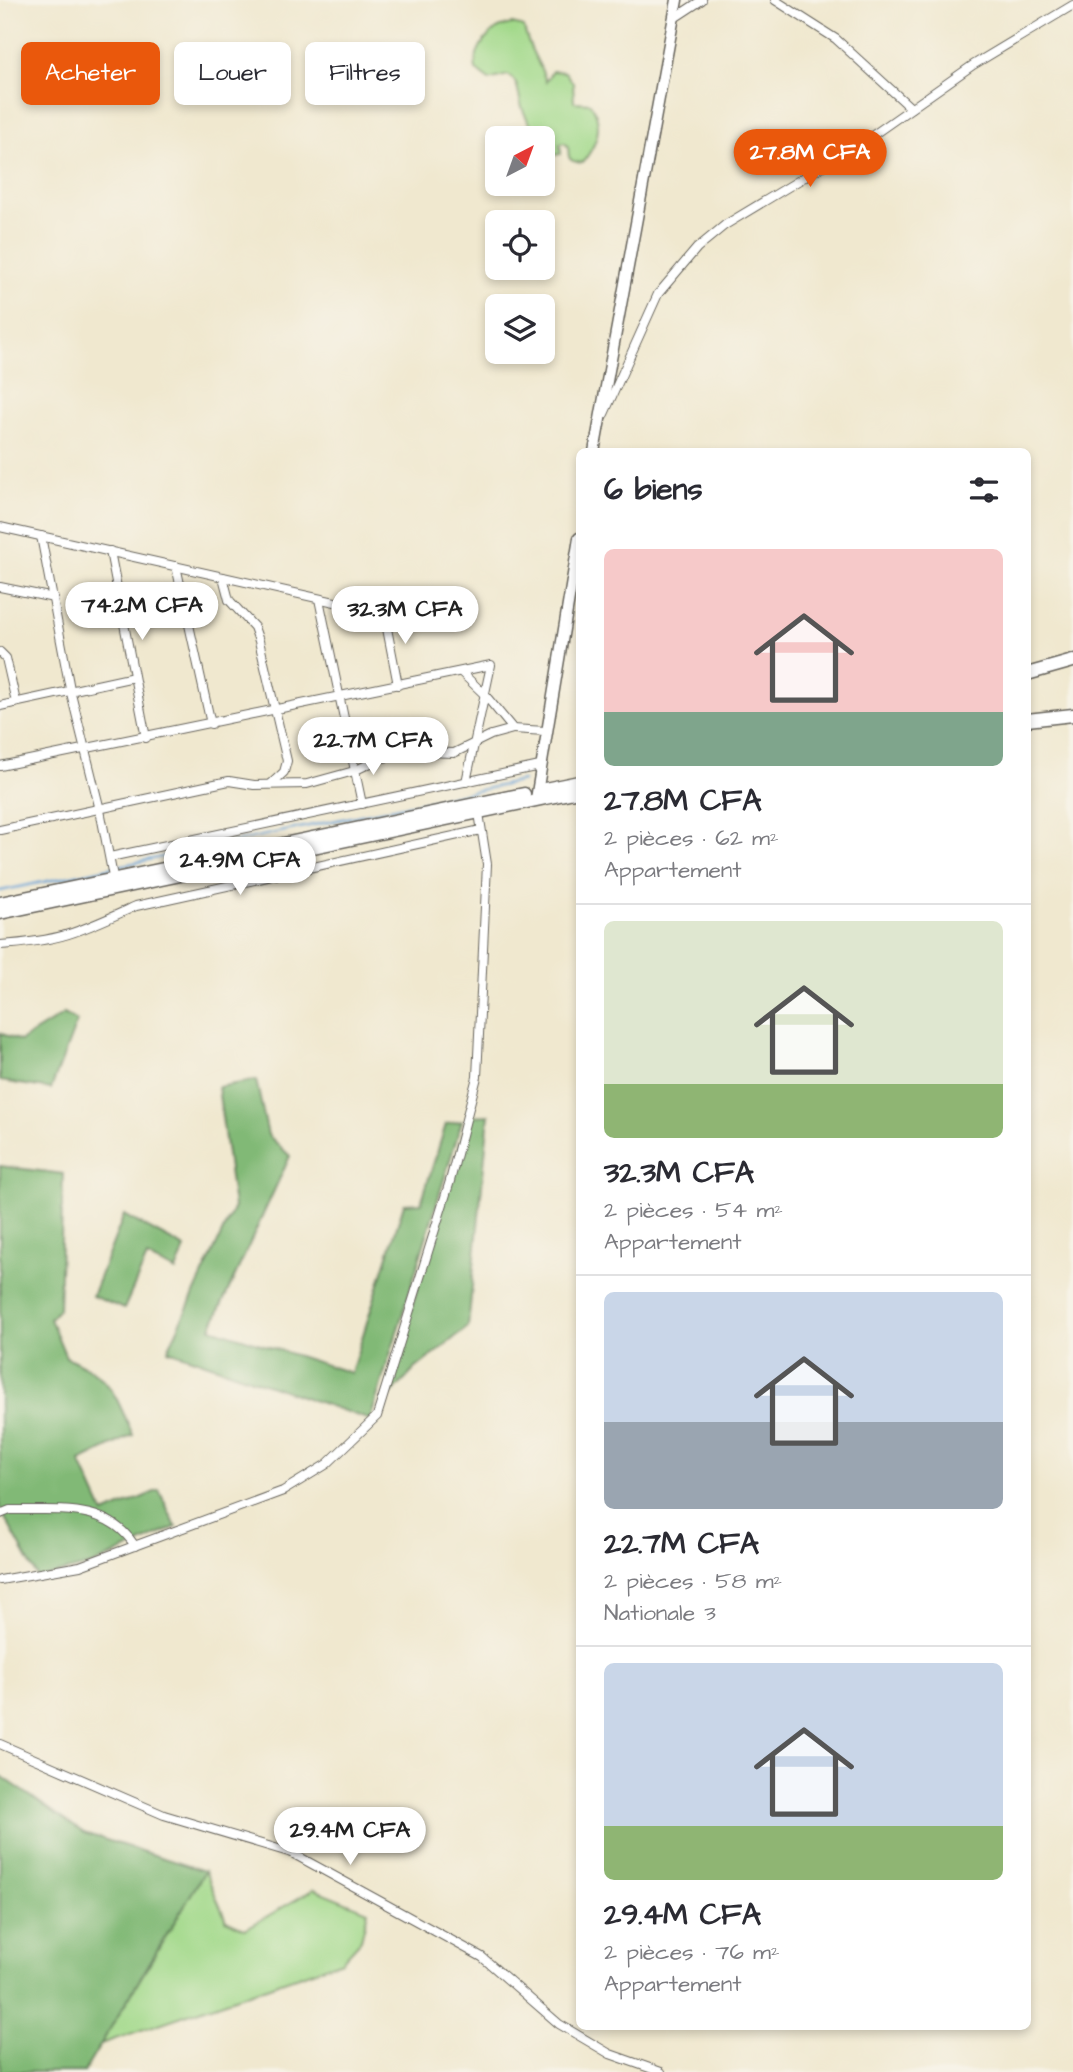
<!DOCTYPE html>
<html lang="fr">
<meta charset="utf-8">
<style>
:root{--surface:#fff;--page:#f7f7f7;--text:#2b2b33;--muted:#7c7c81;--line:#e1e1e2;--accent:#ea580c}
body{margin:0;font-family:"Architects Daughter",sans-serif;background:var(--page);color:var(--text);height:100vh;display:flex;flex-direction:column;font-size:26px;white-space:nowrap}
*{box-sizing:border-box;margin:0}
p{font-size:23px;color:var(--muted)}
.icon{flex:none;width:38px;height:38px;fill:none;stroke:currentColor;stroke-width:2;stroke-linecap:round;stroke-linejoin:round}
.map{position:relative;flex:1;overflow:hidden}
.panel{position:absolute;left:576px;top:448px;width:455px;height:1582px;display:flex;flex-direction:column;background:var(--surface);border-radius:10px;box-shadow:0 4px 10px #0003}
.panel>*{flex:none}
.guide{position:absolute;left:21px;top:42px;width:450px;height:63px;display:flex;gap:14px}
.needle{width:46px;rotate:41deg}
.controls{position:absolute;left:485px;top:126px;display:grid;gap:14px}
.controls a{display:grid;place-items:center;width:70px;height:70px;border-radius:10px;background:var(--surface);box-shadow:0 4px 10px #0003;font-size:35px}
.price{position:absolute;translate:-50% -60px;padding:0 16px;border-radius:24px;background:#fff;color:#222;font-size:23px;line-height:46px;filter:drop-shadow(0 2px 4px #0008)}
.price::after{content:'';position:absolute;left:50%;top:42px;width:21px;height:16px;margin-left:-10px;background:inherit;clip-path:polygon(0 0,100% 0,50% 100%)}
.price.selected{background:var(--accent);color:#fff}
ul{padding:0;list-style:none}
li{display:grid;align-content:center;gap:14px;height:371px;padding:0 28px}
li+li{border-top:2px solid var(--line)}
li span{display:grid;place-items:center;height:217px;border-radius:10px;color:#555}
li>.icon{margin-inline-start:auto}
span .icon{width:126px;height:126px;fill:#fffc;stroke-width:1}
li b{font-size:30px}
h2{display:flex;justify-content:space-between;align-items:center;height:84px;padding:0 28px;font-size:30px}
.tag{padding:0 24px;border-radius:10px;background:var(--surface);box-shadow:0 4px 10px #0003;font-size:24px;line-height:63px}
.tag.selected{background:var(--accent);color:#fff}
.map>svg:first-child{display:block}
.green{fill:#a2d98a;stroke:#5f7a53;stroke-width:2}
.forest{fill:#81b976;stroke:#4e6a49;stroke-width:2}
.lines{fill:none;stroke-linecap:round;stroke-linejoin:round}
.stream{stroke:#65a1d5;stroke-width:2.5}
.street-casing{stroke:#66635b;stroke-width:10}
.secondary-casing{stroke:#66635b;stroke-width:13}
.primary-casing{stroke:#66635b;stroke-width:15}
.street{stroke:#fff;stroke-width:8}
.secondary{stroke:#fff;stroke-width:10}
.primary{stroke:#fff;stroke-width:12}
</style>
<div class="map">
<svg width="1073" height="2072" viewBox="0 0 1073 2072">
<rect width="100%" height="100%" fill="#f7f3e8"/>
<filter id="ink" filterUnits="userSpaceOnUse"><feTurbulence type="fractalNoise" baseFrequency=".0143" numOctaves="2"/><feDisplacementMap in="SourceGraphic" scale="14" xChannelSelector="R" yChannelSelector="G"/><feConvolveMatrix kernelMatrix="1 2 1 2 8 2 1 2 1" color-interpolation-filters="sRGB"/></filter>
<filter id="wash" filterUnits="userSpaceOnUse"><feTurbulence type="fractalNoise" baseFrequency=".00686" numOctaves="4" result="noise"/><feDisplacementMap in="SourceGraphic" scale="28" xChannelSelector="R" yChannelSelector="G"/><feGaussianBlur stdDeviation="1.57" result="paint"/><feColorMatrix in="noise" values="0 0 0 0 0 0 0 0 0 0 0 0 0 0 0 0 0 1.4 0 .05"/><feComposite in="paint" operator="in"/></filter>
<g filter="url(#wash)">
<rect width="100%" height="100%" fill="#f0e8cf"/>
<g class="green">
<path d="M 512,24 L 524,27 C 528,50 540,61 546,82 L 552,71 L 565,72 L 573,83 L 574,102 L 590,103 C 605,124 597,145 582,163 C 560,160 574,152 565,143 L 560,144 L 561,154 L 554,155 L 550,151 C 540,138 526,122 521,104 C 518,93 519,82 508,75 L 489,80 L 476,70 C 472,49 492,26 512,24 Z"/>
<polygon points="205,1871 226,1920 245,1929 314,1889 368,1911 361,1940 342,1961 101,2044"/>
</g>
<g class="forest">
<polygon points="64,1014 77,1021 51,1089 0,1081 0,1033 20,1041"/>
<polygon points="256,1080 268,1135 290,1156 211,1328 351,1373 404,1204 421,1203 446,1124 462,1121 370,1420 168,1350 234,1207 218,1087"/>
<polygon points="489,1115 468,1327 415,1369 383,1403 469,1116"/>
<path d="M 0,1166 L 63,1174 L 59,1309 L 50,1319 L 66,1357 C 113,1378 113,1391 133,1435 L 80,1461 L 104,1514 L 159,1490 L 176,1527 L 92,1565 L 38,1578 L 0,1509 Z"/>
<polygon points="124,1215 185,1248 176,1271 147,1257 124,1309 92,1296"/>
<polygon points="0,1775 84,1833 205,1871 84,2072 0,2072"/>
</g>
<g class="lines">
<polyline class="stream" points="0,891 523,781"/>
</g>
</g>
<g filter="url(#ink)">
<g class="lines">
<defs>
<g id="street">
<polyline points="775,0 836,39 911,108"/>
<polyline points="673,19 702,0"/>
<polyline points="604,414 658,294 697,248 725,225 866,140 973,65 1073,5"/>
<polyline points="0,527 384,613 398,685"/>
<polyline points="41,536 70,689 100,810 114,882"/>
<polyline points="110,551 146,738"/>
<polyline points="176,566 211,724"/>
<polyline points="223,577 229,600 254,627 259,641 287,761 284,772 271,784"/>
<polyline points="0,587 54,598"/>
<polyline points="319,599 362,804"/>
<polyline points="0,652 6,658 16,702"/>
<polyline points="461,672 485,695 513,729 545,731"/>
<polyline points="0,706 134,677"/>
<polyline points="0,766 491,665 466,782"/>
<polyline points="0,830 229,781 254,785 307,784 354,771 381,758 423,752 454,753 491,735 513,729"/>
<polyline points="110,857 540,766"/>
<path d="M 0,945 C 62,941 81,931 136,906 L 481,830"/>
<path d="M 0,1514 L 10,1510 C 56,1511 107,1502 135,1546"/>
<polyline points="0,1580 80,1566 283,1491 327,1464 377,1416 450,1181 477,1077 487,864 479,813"/>
<polyline points="0,1744 164,1815 292,1853 482,1957 559,2024 610,2054 661,2072"/>
</g>
<g id="secondary">
<polyline points="594,452 677,0"/>
<polyline points="536,799 579,538"/>
</g>
<g id="primary">
<polyline points="1027,674 1073,661"/>
<polyline points="1027,720 1073,715"/>
<polyline points="545,789 579,782"/>
<polyline points="0,903 524,794"/>
<polyline points="0,913 579,791"/>
</g>
</defs>
<use href="#street" class="street-casing"/>
<use href="#secondary" class="secondary-casing"/>
<use href="#primary" class="primary-casing"/>
<use href="#street" class="street"/>
<use href="#secondary" class="secondary"/>
<use href="#primary" class="primary"/>
</g>
</g>
</svg>
<div class="controls">
<a><svg class="needle" viewBox="-14 -14 28 28"><path d="M0-13l5 13h-10z" fill="#e53935"/><path d="M0 13l5-13h-10z" fill="#7c7c81"/></svg></a>
<a><svg class="icon" aria-label="locate" viewBox="0 0 24 24"><circle cx="12" cy="12" r="6"/><path d="M12 2v4M12 18v4M2 12h4M18 12h4"/></svg></a>
<a><svg class="icon" aria-label="layers" viewBox="0 0 24 24"><path d="M12 4l9 5-9 5-9-5zM3 14l9 5 9-5"/></svg></a>
</div>
<b class="price selected" style="left:810px;top:189px">27.8M CFA</b>
<b class="price" style="left:142px;top:642px">74.2M CFA</b>
<b class="price" style="left:405px;top:646px">32.3M CFA</b>
<b class="price" style="left:373px;top:777px">22.7M CFA</b>
<b class="price" style="left:240px;top:897px">24.9M CFA</b>
<b class="price" style="left:350px;top:1867px">29.4M CFA</b>
<div class="guide">
<a class="tag selected">Acheter</a>
<a class="tag">Louer</a>
<a class="tag">Filtres</a>
</div>
<section class="panel">
<h2>6 biens<svg class="icon" aria-label="filters" viewBox="0 0 24 24"><path d="M4 7h16M4 17h16"/><circle cx="9" cy="7" r="2"/><circle cx="15" cy="17" r="2"/></svg></h2>
<ul>
<li><span style="background:linear-gradient(#f6c9c9 75%,#7fa58c 0)"><svg class="icon" aria-label="home" viewBox="0 0 24 24"><path d="M3 11l9-7 9 7M6 9v11h12V9"/></svg></span><div><b>27.8M CFA</b><p>2 pièces · 62 m²</p><p>Appartement</p></div></li>
<li><span style="background:linear-gradient(#dfe7d0 75%,#8fb573 0)"><svg class="icon" aria-label="home" viewBox="0 0 24 24"><path d="M3 11l9-7 9 7M6 9v11h12V9"/></svg></span><div><b>32.3M CFA</b><p>2 pièces · 54 m²</p><p>Appartement</p></div></li>
<li><span style="background:linear-gradient(#c9d6e8 60%,#9aa5b1 0)"><svg class="icon" aria-label="home" viewBox="0 0 24 24"><path d="M3 11l9-7 9 7M6 9v11h12V9"/></svg></span><div><b>22.7M CFA</b><p>2 pièces · 58 m²</p><p>Nationale 3</p></div></li>
<li><span style="background:linear-gradient(#c9d6e8 75%,#8fb573 0)"><svg class="icon" aria-label="home" viewBox="0 0 24 24"><path d="M3 11l9-7 9 7M6 9v11h12V9"/></svg></span><div><b>29.4M CFA</b><p>2 pièces · 76 m²</p><p>Appartement</p></div></li>
</ul>
</section>
</div>
